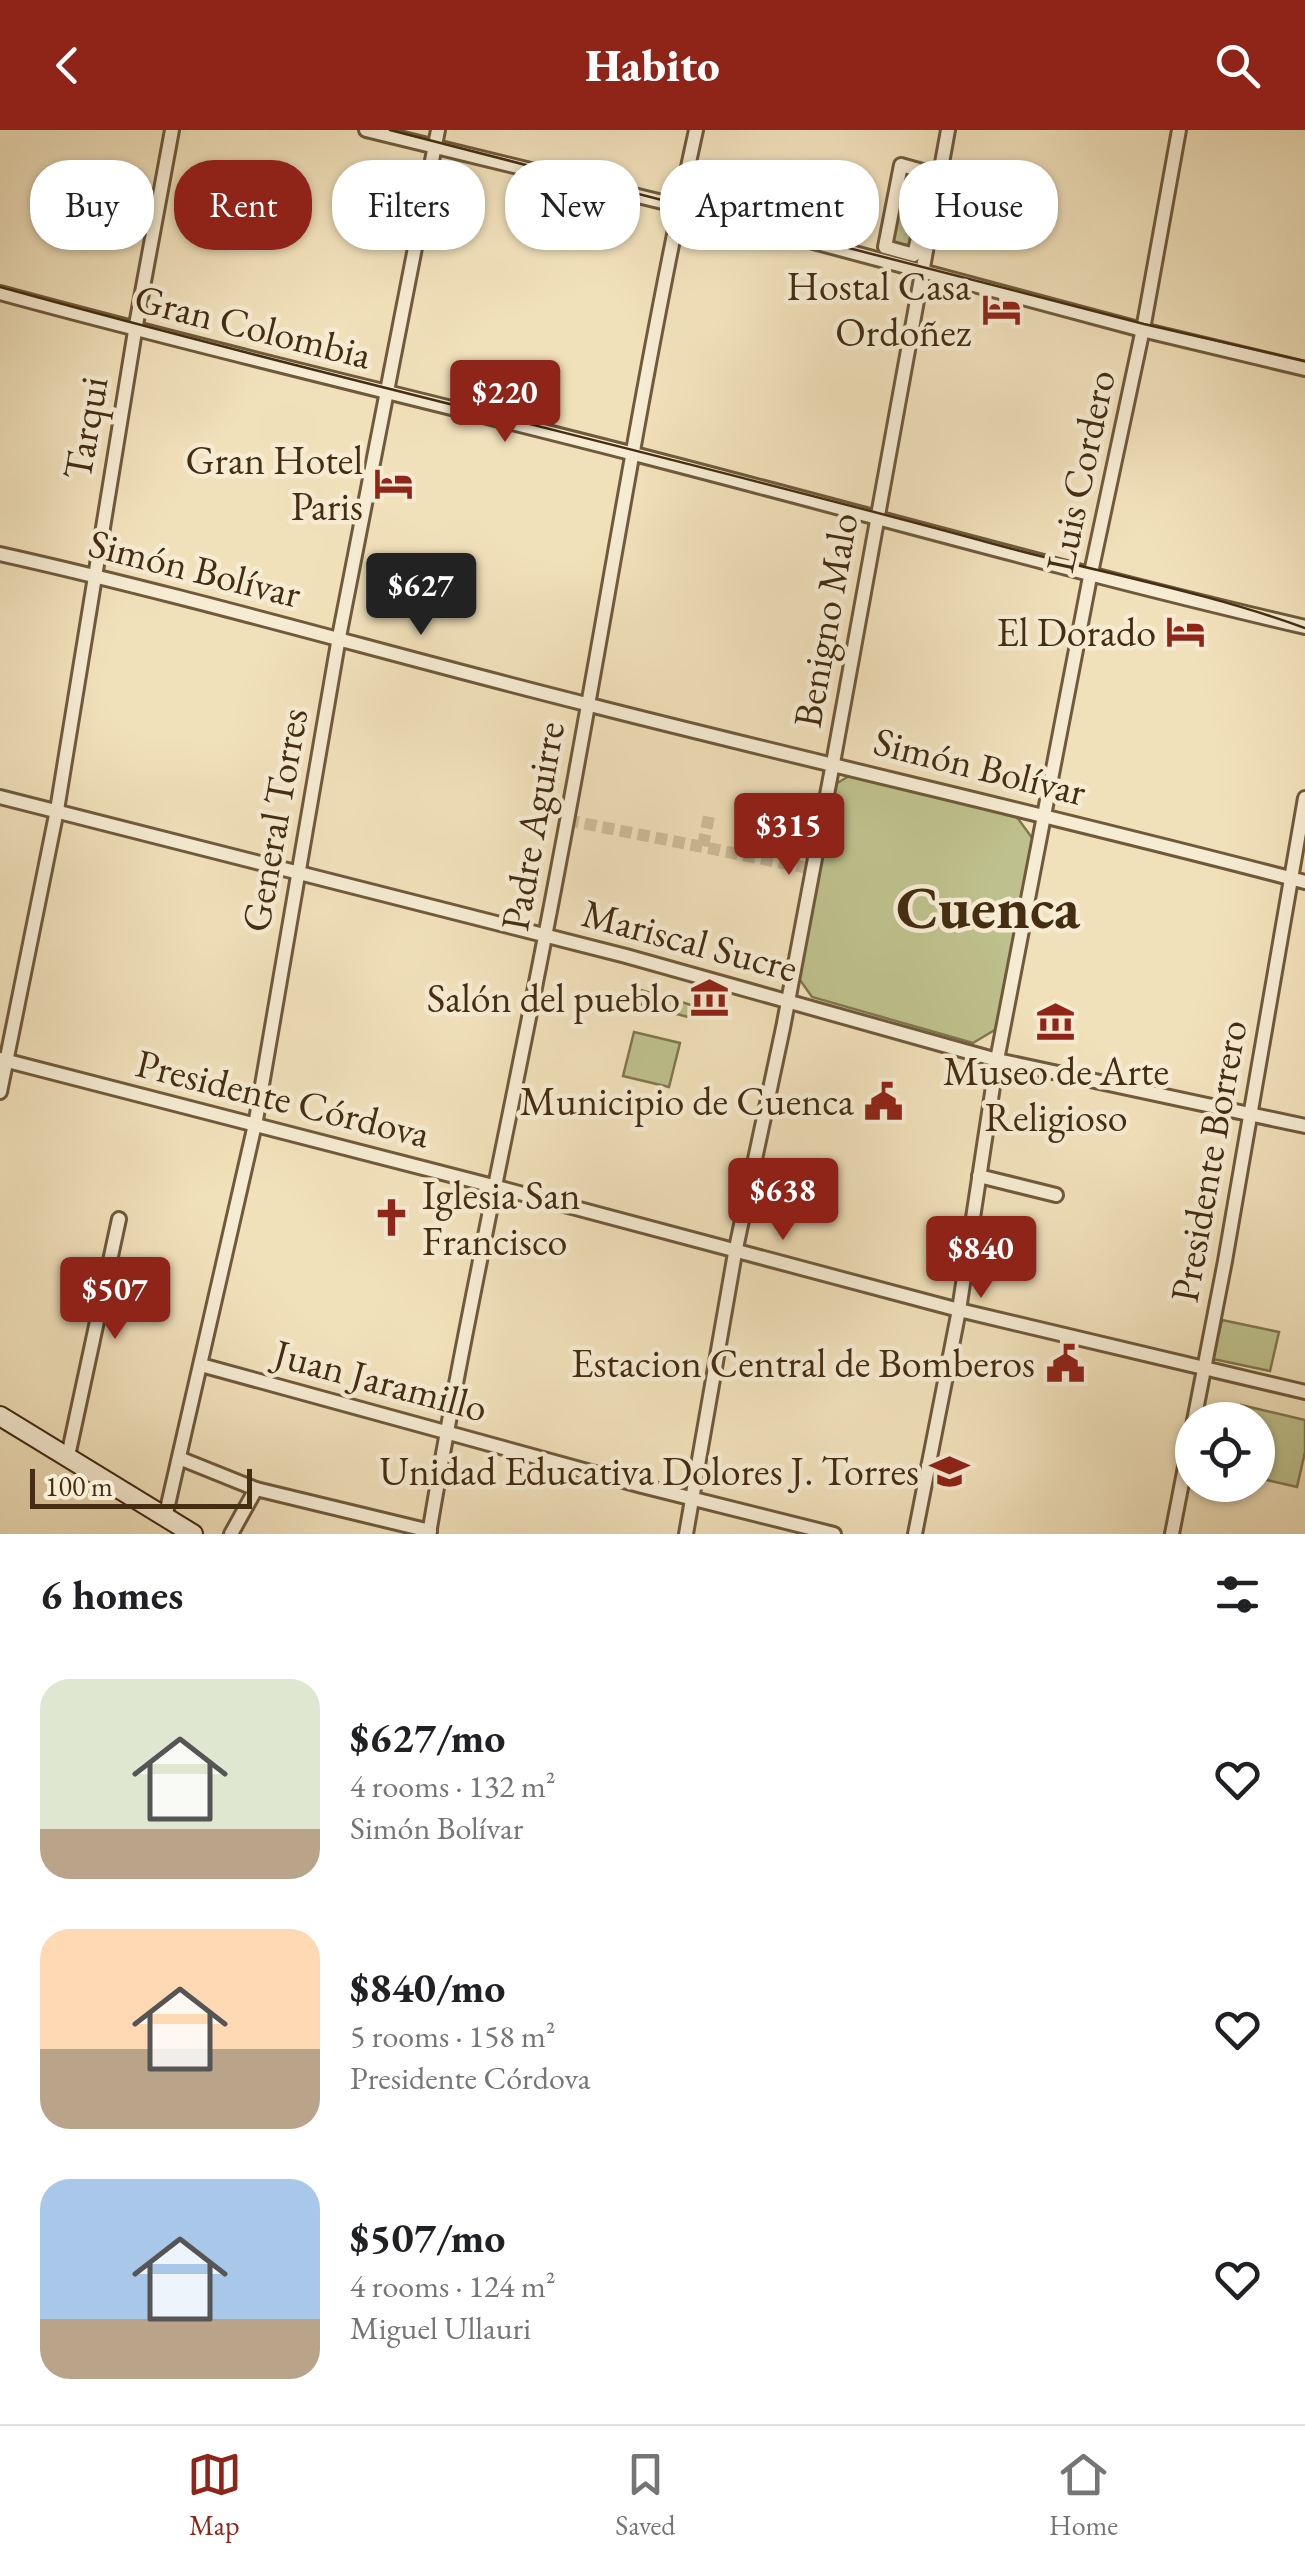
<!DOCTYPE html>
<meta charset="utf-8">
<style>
:root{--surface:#fff;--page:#f2f2f2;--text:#202124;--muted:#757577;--line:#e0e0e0;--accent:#8f2418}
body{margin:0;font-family:"EB Garamond",serif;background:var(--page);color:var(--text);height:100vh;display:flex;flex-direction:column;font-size:38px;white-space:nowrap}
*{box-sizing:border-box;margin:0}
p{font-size:32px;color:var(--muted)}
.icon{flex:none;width:55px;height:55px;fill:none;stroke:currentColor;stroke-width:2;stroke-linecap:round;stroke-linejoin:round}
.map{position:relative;height:1404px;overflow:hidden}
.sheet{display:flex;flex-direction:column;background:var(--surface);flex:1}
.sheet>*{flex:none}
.hud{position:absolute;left:30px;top:30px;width:1245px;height:90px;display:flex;gap:20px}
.fabs{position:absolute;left:1175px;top:1272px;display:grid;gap:20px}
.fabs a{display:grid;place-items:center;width:100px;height:100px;border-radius:50%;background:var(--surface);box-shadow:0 2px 8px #0004;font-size:50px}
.scale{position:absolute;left:30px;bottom:25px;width:222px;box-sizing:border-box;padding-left:10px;border:5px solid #442d10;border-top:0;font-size:28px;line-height:35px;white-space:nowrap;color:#442d10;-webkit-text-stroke:8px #f6ecd3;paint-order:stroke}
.price{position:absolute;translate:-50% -85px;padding:0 22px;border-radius:10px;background:var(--accent);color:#fff;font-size:32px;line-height:65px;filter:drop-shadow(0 2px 5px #0008)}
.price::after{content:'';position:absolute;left:50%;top:60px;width:30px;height:22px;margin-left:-15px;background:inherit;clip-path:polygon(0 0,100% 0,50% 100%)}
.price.selected{background:#222;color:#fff}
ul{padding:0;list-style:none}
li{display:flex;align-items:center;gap:30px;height:250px;padding:0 40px}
li span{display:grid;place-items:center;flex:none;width:280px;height:200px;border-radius:30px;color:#555}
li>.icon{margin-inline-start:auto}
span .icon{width:120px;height:120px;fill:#fffc;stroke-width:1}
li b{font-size:42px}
h2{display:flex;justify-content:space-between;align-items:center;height:120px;padding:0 40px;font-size:42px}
.pill{padding:0 35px;border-radius:40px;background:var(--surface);box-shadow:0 2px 8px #0004;font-size:35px;line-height:90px}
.pill.selected{background:var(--accent);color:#fff}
header{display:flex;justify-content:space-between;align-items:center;height:130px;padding:0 40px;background:var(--accent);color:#fff;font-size:45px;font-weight:800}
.menu{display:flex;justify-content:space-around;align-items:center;height:140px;border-top:2px solid var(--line);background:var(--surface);font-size:28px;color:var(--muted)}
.menu a{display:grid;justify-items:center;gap:5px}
.menu .selected{color:var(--accent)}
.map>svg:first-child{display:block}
.green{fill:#bec18d;stroke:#81774e;stroke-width:2.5}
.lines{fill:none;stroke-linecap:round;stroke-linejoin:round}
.street-tunnel{stroke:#cebd99;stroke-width:12;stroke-dasharray:12 6;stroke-linecap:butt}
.street-casing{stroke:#6f5a3b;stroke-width:18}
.secondary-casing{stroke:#442d10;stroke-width:22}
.street{stroke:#f6ecd3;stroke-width:12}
.secondary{stroke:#f6ecd3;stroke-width:18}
.tram{stroke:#442d10;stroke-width:2.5}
.labels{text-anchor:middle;stroke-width:9;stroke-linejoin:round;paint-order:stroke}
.poi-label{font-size:40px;fill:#442d10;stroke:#f6ecd3;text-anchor:end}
.street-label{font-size:40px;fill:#442d10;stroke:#f6ecd3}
.town-label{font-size:60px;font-weight:bold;fill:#442d10;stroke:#f6ecd3}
</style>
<header><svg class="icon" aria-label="back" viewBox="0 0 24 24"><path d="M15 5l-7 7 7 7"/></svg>Habito<svg class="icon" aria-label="search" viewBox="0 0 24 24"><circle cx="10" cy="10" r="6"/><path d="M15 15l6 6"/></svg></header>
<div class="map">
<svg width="1305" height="1404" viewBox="0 0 1305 1404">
<rect width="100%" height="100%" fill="#f1e1bb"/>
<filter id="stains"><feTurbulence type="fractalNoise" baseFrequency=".002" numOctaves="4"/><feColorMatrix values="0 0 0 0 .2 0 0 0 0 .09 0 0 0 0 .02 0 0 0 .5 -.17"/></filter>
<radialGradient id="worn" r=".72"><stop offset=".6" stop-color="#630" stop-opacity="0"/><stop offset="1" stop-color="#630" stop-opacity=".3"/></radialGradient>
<g class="green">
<polygon points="901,35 933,44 914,125 885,117"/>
<polygon points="854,643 1016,686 1033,709 998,898 973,913 812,867 795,843 829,658"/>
<polygon points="634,858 695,876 692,888 630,872"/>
<polygon points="634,902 680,913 669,957 623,946"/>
<polygon points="1222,1190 1279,1202 1270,1241 1213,1229"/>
<polygon points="1241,1275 1305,1290 1305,1322 1297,1357 1258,1348 1258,1290 1237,1290"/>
</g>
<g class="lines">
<g class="street-tunnel">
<polyline points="567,690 813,739"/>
<polyline points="703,716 710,681"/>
</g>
<defs>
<g id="street">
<polyline points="366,0 679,76 1142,200 1305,239"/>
<polygon points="901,35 933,44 914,125 885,117"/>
<path d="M 0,163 C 212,221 425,270 638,325 C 860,382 1081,445 1305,497"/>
<path d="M 0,424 C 197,468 390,525 586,574 C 825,635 1066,689 1305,752"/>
<polyline points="0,667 626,826 997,930 1305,996"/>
<polyline points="0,929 493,1056 959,1180 1305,1262"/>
<polyline points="0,962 57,680 136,195 172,0"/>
<polyline points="979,1046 1056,1065"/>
<polyline points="201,1235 642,1356 834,1404"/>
<polyline points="68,1326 119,1089"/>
<polyline points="179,1328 256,1359"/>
<polyline points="165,1388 256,990 339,507 438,0"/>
<polyline points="231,1404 256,1359 430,1401"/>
<path d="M 429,1404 C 467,1178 518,954 560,728 C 606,486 643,241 696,0"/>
<polyline points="686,1404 735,1123 783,898 833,633 948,0"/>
<polyline points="915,1404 959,1180 997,930 1089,452 1144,194 1179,0"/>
<polyline points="1172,1404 1225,1131 1305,668"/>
</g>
<polyline id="secondary" points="0,1286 193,1404"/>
</defs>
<use href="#street" class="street-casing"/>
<use href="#secondary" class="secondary-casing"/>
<use href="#street" class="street"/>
<use href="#secondary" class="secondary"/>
<g class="tram">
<polyline points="390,0 1144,194 1305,231"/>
<path d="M 0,157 C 326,247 656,322 983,411 C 1090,441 1201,460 1305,498"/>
</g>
</g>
<defs>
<symbol id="hotel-bare" viewBox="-9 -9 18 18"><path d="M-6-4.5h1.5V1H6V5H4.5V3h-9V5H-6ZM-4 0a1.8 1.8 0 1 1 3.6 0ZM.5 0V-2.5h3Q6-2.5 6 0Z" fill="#8f2418" stroke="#f6ecd3" stroke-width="2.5" paint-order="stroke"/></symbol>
<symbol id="museum-bare" viewBox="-9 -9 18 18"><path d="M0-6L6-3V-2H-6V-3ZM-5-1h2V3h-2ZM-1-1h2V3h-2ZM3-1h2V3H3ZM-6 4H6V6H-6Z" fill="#8f2418" stroke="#f6ecd3" stroke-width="2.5" paint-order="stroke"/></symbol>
<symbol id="civic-bare" viewBox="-9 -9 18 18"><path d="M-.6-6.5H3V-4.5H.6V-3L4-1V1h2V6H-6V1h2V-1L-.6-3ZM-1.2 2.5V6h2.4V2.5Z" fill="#8f2418" stroke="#f6ecd3" stroke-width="2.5" paint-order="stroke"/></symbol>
<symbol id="church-bare" viewBox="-9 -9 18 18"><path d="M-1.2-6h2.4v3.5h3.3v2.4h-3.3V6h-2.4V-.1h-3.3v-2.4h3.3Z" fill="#8f2418" stroke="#f6ecd3" stroke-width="2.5" paint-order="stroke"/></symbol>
<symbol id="university-bare" viewBox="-9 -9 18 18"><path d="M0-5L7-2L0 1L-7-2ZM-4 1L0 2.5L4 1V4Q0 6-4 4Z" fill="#8f2418" stroke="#f6ecd3" stroke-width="2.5" paint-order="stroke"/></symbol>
</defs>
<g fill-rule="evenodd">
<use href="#hotel-bare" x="974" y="152" width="55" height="55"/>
<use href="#hotel-bare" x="366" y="326" width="55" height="55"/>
<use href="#hotel-bare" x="1158" y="474" width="55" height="55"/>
<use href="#museum-bare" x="682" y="840" width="55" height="55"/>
<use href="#museum-bare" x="1028" y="864" width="55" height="55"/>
<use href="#civic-bare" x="856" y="944" width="55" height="55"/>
<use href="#church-bare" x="364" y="1060" width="55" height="55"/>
<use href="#civic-bare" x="1038" y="1206" width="55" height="55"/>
<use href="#university-bare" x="922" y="1314" width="55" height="55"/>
</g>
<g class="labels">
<g class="poi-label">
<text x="971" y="170">Hostal Casa<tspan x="971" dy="46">Ordoñez</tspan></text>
<text x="363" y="344">Gran Hotel<tspan x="363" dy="46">Paris</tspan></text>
<text x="1156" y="516">El Dorado</text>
<text x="680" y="882">Salón del pueblo</text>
<text x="1056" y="955" text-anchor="middle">Museo de Arte<tspan x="1056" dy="46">Religioso</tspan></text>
<text x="854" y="985">Municipio de Cuenca</text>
<text x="422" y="1079" text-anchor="start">Iglesia San<tspan x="422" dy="46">Francisco</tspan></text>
<text x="1035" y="1247">Estacion Central de Bomberos</text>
<text x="919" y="1355">Unidad Educativa Dolores J. Torres</text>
</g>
<g class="street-label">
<text transform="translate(253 196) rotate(14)" y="14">Gran Colombia</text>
<text transform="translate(85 298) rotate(-80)" y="14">Tarqui</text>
<text transform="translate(1080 341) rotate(-78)" y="14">Luis Cordero</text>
<text transform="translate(195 438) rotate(14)" y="14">Simón Bolívar</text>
<text transform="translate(825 490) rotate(-80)" y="14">Benigno Malo</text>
<text transform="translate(980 636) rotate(14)" y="14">Simón Bolívar</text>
<text transform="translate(274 690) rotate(-80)" y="14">General Torres</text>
<text transform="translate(532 696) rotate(-80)" y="14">Padre Aguirre</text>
<text transform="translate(690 810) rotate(15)" y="14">Mariscal Sucre</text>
<text transform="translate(283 968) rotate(14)" y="14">Presidente Córdova</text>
<text transform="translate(1208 1031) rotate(-80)" y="14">Presidente Borrero</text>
<text transform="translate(381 1250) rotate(15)" y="14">Juan Jaramillo</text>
</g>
<g class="town-label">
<text x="988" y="798">Cuenca</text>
</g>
</g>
<rect width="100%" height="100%" filter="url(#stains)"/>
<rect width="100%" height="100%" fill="url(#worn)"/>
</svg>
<div class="fabs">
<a><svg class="icon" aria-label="locate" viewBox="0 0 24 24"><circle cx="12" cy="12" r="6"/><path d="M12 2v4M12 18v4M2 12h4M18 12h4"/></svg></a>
</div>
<div class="scale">100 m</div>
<b class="price" style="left:505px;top:315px">$220</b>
<b class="price selected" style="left:421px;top:508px">$627</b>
<b class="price" style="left:789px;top:748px">$315</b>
<b class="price" style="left:783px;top:1113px">$638</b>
<b class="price" style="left:981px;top:1171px">$840</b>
<b class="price" style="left:115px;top:1212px">$507</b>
<div class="hud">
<a class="pill">Buy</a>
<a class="pill selected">Rent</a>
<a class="pill">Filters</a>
<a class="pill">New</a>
<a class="pill">Apartment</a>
<a class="pill">House</a>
</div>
</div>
<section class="sheet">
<h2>6 homes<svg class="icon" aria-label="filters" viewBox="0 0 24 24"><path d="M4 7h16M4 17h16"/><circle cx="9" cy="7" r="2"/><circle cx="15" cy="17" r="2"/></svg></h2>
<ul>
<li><span style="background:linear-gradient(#dfe7d0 75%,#b9a48a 0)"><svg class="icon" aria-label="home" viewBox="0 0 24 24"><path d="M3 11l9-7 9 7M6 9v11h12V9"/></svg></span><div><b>$627/mo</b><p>4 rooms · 132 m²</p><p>Simón Bolívar</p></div><svg class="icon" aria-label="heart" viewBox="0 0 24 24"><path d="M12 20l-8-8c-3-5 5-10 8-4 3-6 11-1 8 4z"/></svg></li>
<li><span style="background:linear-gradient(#ffd9b3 60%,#b9a48a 0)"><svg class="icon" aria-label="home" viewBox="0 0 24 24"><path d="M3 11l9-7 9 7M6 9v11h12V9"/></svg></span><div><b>$840/mo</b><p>5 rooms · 158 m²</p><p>Presidente Córdova</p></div><svg class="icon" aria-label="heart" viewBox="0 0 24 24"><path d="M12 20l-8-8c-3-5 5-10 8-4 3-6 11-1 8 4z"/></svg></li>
<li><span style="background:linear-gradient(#a9c7e8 70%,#b9a48a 0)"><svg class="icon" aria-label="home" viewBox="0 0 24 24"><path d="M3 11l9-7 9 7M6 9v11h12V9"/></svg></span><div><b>$507/mo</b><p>4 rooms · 124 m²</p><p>Miguel Ullauri</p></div><svg class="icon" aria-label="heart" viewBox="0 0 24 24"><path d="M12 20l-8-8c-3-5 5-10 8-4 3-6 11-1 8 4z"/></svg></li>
</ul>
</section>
<nav class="menu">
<a class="selected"><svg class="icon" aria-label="map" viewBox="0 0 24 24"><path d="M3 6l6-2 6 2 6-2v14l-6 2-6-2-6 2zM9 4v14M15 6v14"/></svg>Map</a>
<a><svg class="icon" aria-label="saved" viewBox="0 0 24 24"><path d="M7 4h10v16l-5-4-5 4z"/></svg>Saved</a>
<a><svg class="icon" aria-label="home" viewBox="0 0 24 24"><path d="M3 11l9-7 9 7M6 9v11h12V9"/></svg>Home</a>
</nav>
